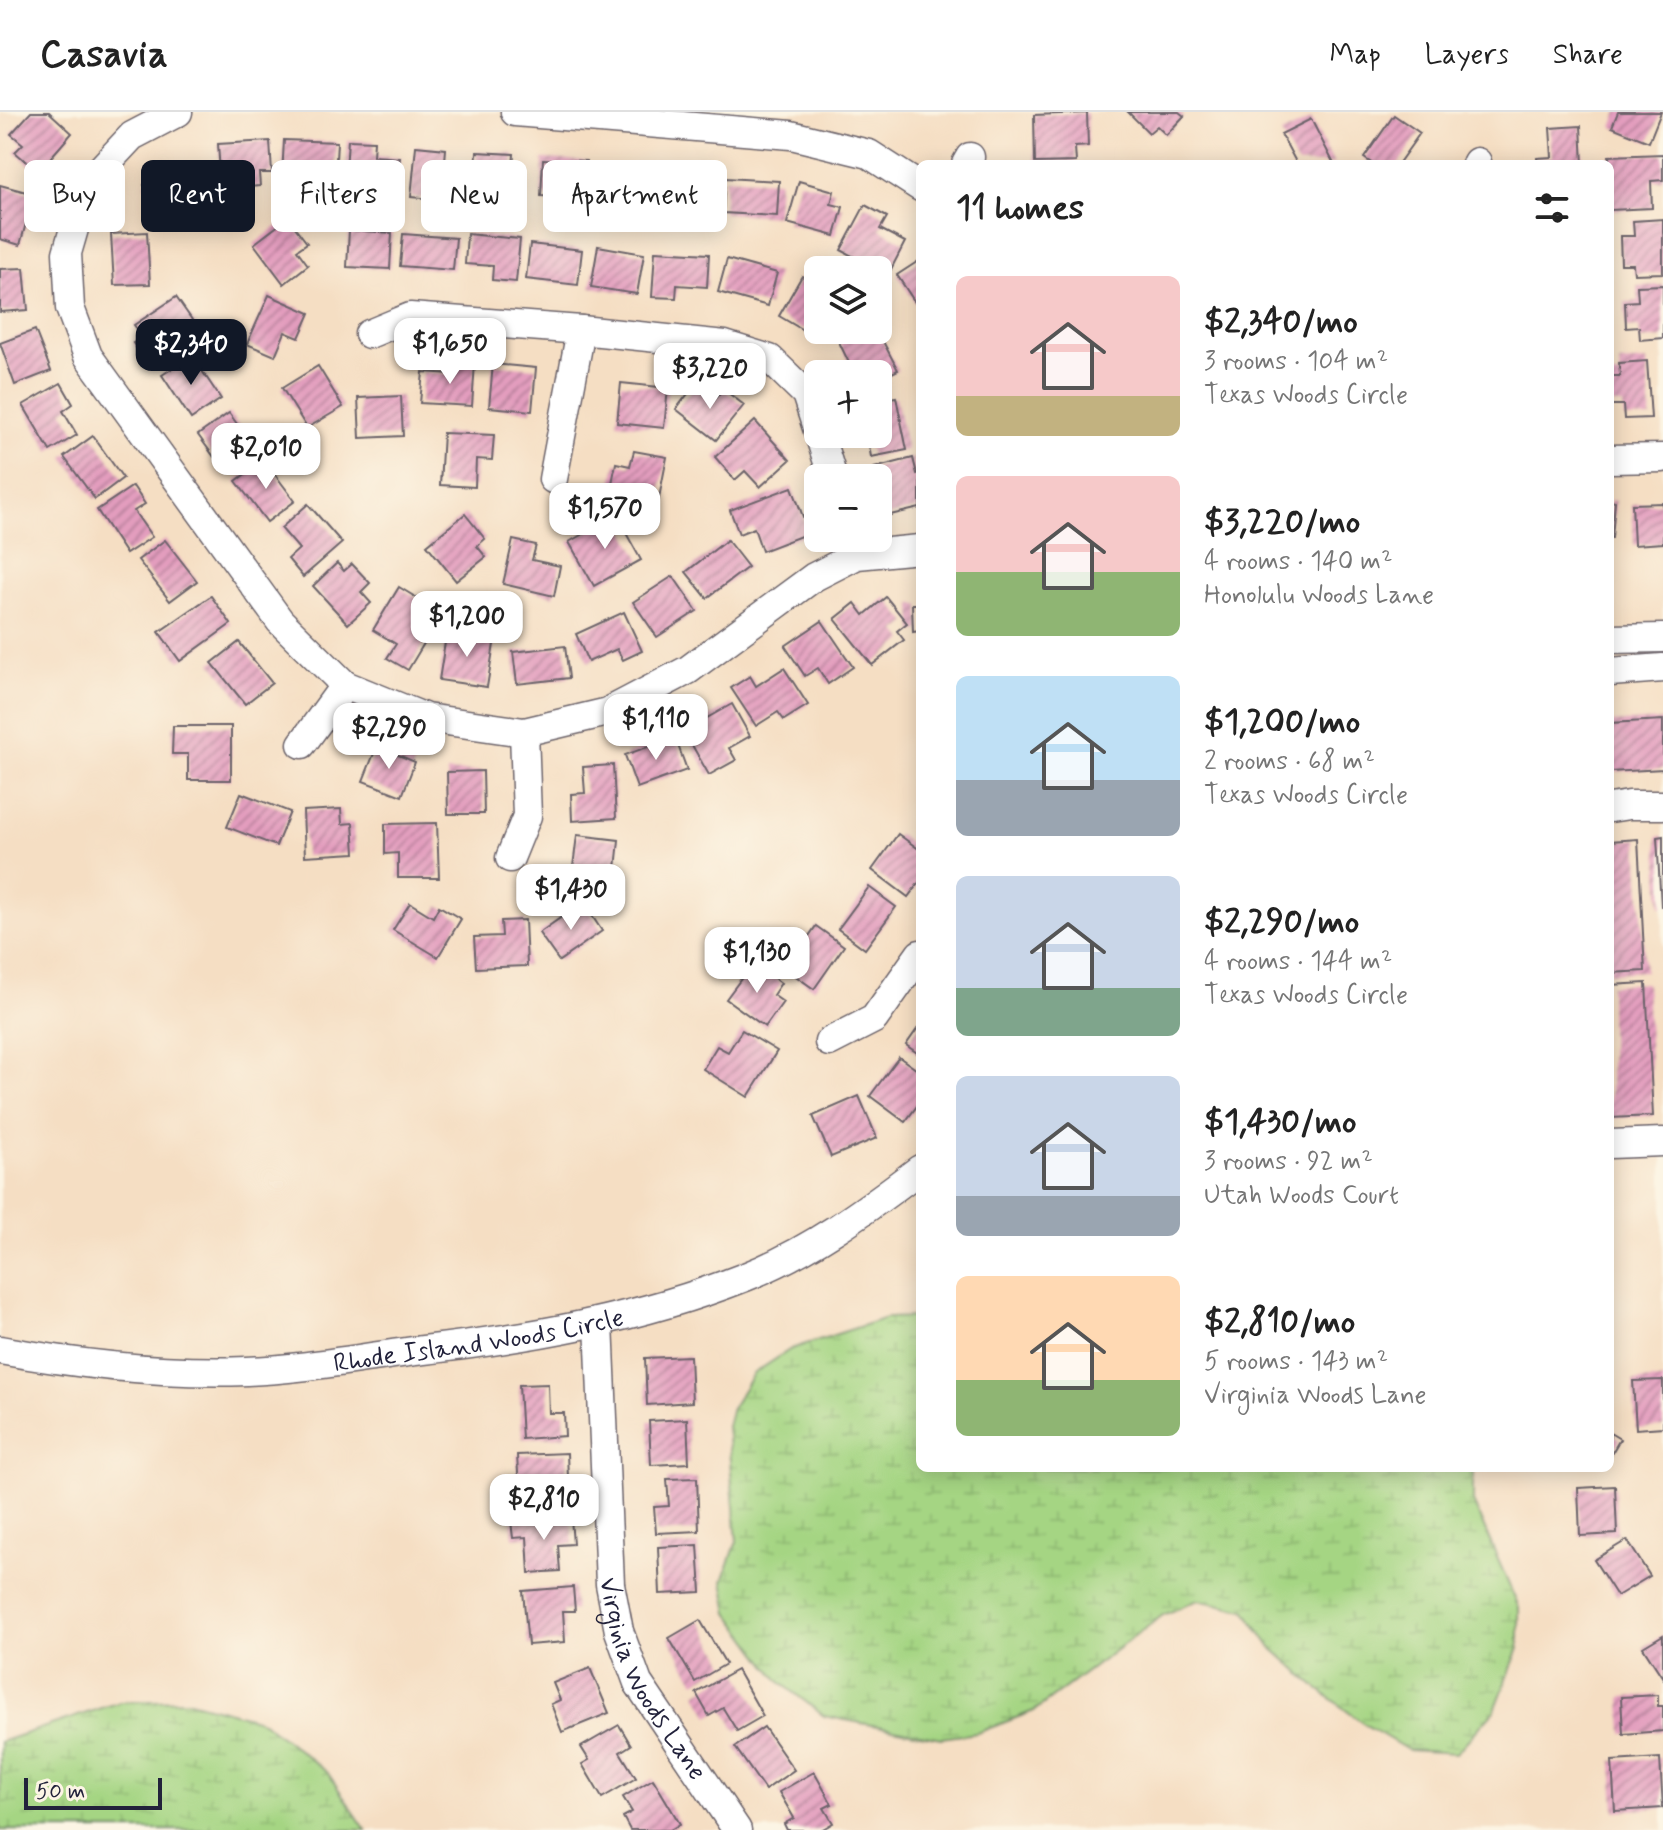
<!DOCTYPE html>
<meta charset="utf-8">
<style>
:root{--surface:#fff;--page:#f6f6f6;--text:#222;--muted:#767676;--line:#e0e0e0;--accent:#111827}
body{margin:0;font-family:Mynerve,sans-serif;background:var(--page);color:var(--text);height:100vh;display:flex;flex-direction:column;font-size:30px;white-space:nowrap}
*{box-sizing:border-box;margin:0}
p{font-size:26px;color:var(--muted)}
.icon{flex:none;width:44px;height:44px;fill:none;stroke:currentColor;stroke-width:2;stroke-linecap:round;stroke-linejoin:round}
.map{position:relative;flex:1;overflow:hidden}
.sheet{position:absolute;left:916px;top:48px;width:698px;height:1312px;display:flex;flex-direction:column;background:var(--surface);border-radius:12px;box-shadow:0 4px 20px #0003}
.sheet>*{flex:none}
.hud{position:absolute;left:24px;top:48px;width:760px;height:72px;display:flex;gap:16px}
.buttons{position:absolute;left:804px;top:144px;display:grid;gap:16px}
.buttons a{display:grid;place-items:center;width:88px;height:88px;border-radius:12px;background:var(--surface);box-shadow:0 4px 20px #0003;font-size:40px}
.scale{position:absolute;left:24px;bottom:20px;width:138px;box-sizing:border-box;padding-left:8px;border:4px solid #22223b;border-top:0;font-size:22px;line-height:28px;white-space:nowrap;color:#22223b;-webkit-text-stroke:6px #fcf5e5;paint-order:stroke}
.price{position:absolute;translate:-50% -68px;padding:0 18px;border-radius:16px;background:#fff;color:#222;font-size:26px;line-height:52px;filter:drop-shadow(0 2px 4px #0008)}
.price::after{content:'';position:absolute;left:50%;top:48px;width:24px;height:18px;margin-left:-12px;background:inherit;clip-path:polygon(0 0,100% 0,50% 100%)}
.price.current{background:var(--accent);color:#fff}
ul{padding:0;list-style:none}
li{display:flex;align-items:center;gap:24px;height:200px;padding:0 40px}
li span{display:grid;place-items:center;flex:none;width:224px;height:160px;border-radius:12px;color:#555}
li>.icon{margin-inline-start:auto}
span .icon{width:96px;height:96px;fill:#fffc;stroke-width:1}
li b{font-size:34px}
h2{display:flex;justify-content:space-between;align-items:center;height:96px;padding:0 40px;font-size:34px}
.pill{padding:0 28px;border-radius:12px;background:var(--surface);box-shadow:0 4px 20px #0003;font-size:28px;line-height:72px}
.pill.current{background:var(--accent);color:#fff}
header{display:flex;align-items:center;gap:48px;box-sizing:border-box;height:112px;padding:0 40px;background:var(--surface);border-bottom:2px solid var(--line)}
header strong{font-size:38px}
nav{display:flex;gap:44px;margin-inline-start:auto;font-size:28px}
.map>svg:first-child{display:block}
.wetland{fill:url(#wetland-marsh);stroke:#647c5f;stroke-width:2}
.building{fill:url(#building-hatch)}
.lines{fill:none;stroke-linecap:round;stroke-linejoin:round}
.minor-casing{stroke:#6c646b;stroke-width:31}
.minor{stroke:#fff;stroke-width:28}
.labels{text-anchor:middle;stroke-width:6;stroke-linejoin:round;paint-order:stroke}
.street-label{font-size:26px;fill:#22223b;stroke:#fcf5e5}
</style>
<header>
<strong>Casavia</strong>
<nav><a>Map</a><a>Layers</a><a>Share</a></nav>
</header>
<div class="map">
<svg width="1663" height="1718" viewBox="0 0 1663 1718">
<defs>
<pattern id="wetland-marsh" width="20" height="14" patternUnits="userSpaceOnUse" patternTransform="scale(2)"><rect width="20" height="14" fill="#a5d583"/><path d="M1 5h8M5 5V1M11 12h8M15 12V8" fill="none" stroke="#8eb772"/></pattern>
<pattern id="building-hatch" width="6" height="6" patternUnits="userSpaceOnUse" patternTransform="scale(2)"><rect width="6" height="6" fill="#e39dbe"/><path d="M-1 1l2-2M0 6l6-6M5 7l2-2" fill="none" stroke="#b8809c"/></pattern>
</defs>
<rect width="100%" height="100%" fill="#fcf5e5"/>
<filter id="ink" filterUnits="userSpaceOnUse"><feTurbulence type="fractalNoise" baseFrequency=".0125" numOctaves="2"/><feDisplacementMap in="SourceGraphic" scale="16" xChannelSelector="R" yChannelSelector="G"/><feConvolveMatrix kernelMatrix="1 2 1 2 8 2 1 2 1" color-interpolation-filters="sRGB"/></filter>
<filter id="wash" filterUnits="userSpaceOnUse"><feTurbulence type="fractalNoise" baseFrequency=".006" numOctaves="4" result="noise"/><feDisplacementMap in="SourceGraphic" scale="32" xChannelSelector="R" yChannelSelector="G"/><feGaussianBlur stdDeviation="1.8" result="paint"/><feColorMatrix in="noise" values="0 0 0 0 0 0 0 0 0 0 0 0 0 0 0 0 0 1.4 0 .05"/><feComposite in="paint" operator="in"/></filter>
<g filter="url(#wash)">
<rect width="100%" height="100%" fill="#f5dec3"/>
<g class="wetland">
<polygon points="920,1205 920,1356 1473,1356 1473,1390 1519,1496 1519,1536 1495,1598 1456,1641 1408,1638 1364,1612 1317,1576 1269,1533 1245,1498 1198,1488 1163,1503 1034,1599 977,1621 941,1626 824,1604 779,1569 729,1501 723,1469 737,1429 727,1314 732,1295 753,1262 791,1237 886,1206"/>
<polygon points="186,1588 260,1608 327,1660 366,1718 0,1718 0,1630 120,1590"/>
</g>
<g id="blocks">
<g class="building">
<polygon points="31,0 49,0 72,21 38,60 15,40 23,32 11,22"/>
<polygon points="1128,0 1179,0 1184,4 1166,23 1157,14 1149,21"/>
<polygon points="1618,0 1661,0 1649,30 1612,15"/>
<polygon points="1087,1 1088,34 1075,35 1076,50 1035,51 1034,3"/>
<polygon points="1394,3 1420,21 1398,52 1373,52 1364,46"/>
<polygon points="1311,7 1334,52 1297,52 1281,22"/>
<polygon points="1581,14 1583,52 1537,52 1537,46 1552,45 1550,16"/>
<polygon points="284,28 337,30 335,66 282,64"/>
<polygon points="348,28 374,29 373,44 400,46 397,76 345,73"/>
<polygon points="270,29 272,61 259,61 260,74 236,76 235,61 220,61 218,32"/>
<polygon points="416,34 446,37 445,49 461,50 457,89 411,85"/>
<polygon points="477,40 514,42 513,55 524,56 521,94 491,92 491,81 474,80"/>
<polygon points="1663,42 1663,68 1651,69 1652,96 1610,98 1609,44"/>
<polygon points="543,47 586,49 584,86 541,84"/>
<polygon points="161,54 172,64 180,56 207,80 182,107 144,73"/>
<polygon points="602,54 652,59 649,95 598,90"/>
<polygon points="663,57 685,58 685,74 714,75 712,109 661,107"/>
<polygon points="725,66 779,69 777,104 723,101"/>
<polygon points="799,69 834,79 831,92 843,95 835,124 787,111"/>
<polygon points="0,73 34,82 20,133 0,127"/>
<polygon points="865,93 887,105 880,117 905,130 888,163 841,138"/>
<polygon points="288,106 307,131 297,138 308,153 284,172 254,132"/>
<polygon points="1663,107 1663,161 1634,162 1633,152 1621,152 1620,124 1634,124 1633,109"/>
<polygon points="349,118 392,121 390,157 347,155"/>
<polygon points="147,120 150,172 114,173 111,122"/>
<polygon points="403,122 456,126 453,158 400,154"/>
<polygon points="467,122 520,127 516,170 492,168 493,154 465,152"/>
<polygon points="530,132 582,138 578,173 526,167"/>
<polygon points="598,134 644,142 637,182 591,175"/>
<polygon points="655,139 709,142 707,175 677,173 676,186 652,185"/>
<polygon points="727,147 777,161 768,194 718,180"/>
<polygon points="920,148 920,198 897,163"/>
<polygon points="24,156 28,198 0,200 0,157"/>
<polygon points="802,164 818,174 818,211 809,206 803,218 779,204"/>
<polygon points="1663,173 1663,226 1640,228 1639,215 1626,216 1625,190 1638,189 1637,174"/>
<polygon points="269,183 310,201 299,226 285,220 275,244 247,232"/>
<polygon points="176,185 197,215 146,250 133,231 143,225 134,213"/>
<polygon points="35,218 51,259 15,273 0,231"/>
<polygon points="858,218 877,218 898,258 878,268 878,262 836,262 851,255 838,228"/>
<polygon points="192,244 221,287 191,307 162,263"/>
<polygon points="1647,249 1651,306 1624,307 1623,293 1610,293 1610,264 1620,264 1619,251"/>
<polygon points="453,250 475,251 472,294 420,291 423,260 452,262"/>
<polygon points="493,252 536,256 532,299 489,295"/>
<polygon points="318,254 343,295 307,316 282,276"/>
<polygon points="61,271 73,292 63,299 77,323 50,339 23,293"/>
<polygon points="621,271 668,276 664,316 617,311"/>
<polygon points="695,273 714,288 723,277 744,293 716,328 676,297"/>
<polygon points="401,284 403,324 360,326 358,286"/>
<polygon points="896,285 907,338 871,345 867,322 878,322 878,288"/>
<polygon points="229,301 254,335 223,357 198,323"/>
<polygon points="755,309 790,348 760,375 745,359 735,368 715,345"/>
<polygon points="443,321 494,323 492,348 476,347 475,375 440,373"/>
<polygon points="93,324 123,366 95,387 64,345"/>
<polygon points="634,339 667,345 658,391 610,382 616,351 630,354"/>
<polygon points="913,346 917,362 920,361 920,396 886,404 874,356"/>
<polygon points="264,348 295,389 267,410 236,369"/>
<polygon points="133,374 145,392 134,399 152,425 126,442 97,398"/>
<polygon points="792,375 809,421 762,439 754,416 739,422 730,398"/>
<polygon points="1610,388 1615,389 1612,426 1610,426"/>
<polygon points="1663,391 1663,431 1634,433 1632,392"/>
<polygon points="308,392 342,431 303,465 288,447 299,437 281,416"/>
<polygon points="465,402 485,427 477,434 486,445 456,469 427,433"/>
<polygon points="616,403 641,448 594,474 569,430"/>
<polygon points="165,428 197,469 170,489 138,448"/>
<polygon points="513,428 536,433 532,448 560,454 554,484 503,472"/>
<polygon points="727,428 748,455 707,486 686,460"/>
<polygon points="337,451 344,459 352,452 370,471 361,480 371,491 348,512 313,474"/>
<polygon points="673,464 697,499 657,525 633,490"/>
<polygon points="399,475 430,494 420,511 432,518 408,558 387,546 396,532 373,518"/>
<polygon points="211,484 231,512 180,549 159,520"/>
<polygon points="886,485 907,511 897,519 904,528 872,553 835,507 855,491 864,503"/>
<polygon points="912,492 920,492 920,519 913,520"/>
<polygon points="624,500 642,539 623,548 617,537 588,550 576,522"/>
<polygon points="822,509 853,555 828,572 818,556 805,564 785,534"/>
<polygon points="447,518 495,526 487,575 439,568"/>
<polygon points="239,530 272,571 245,592 212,551"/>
<polygon points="565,534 569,566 517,572 513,540"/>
<polygon points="784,556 808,593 784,608 778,600 756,614 731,576 750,564 756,574"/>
<polygon points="732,592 750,624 729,636 736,648 709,663 684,619"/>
<polygon points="1663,608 1663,657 1610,660 1610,611"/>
<polygon points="173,614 231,614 231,668 188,668 188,642 172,642"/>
<polygon points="675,625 687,658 637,676 625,643"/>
<polygon points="377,634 415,650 402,684 363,669"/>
<polygon points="613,653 616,706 572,709 571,682 585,681 583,655"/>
<polygon points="483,659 484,702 448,702 447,660"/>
<polygon points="241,681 290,700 276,734 227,715"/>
<polygon points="341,697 342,712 353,711 355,741 305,744 303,699"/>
<polygon points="437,711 439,766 398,766 398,741 385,742 385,712"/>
<polygon points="898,722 920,738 920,769 908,785 872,758"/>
<polygon points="577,723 619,728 614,776 571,771"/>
<polygon points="1663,724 1663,794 1661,794 1657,725"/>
<polygon points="1638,727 1645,859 1610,861 1610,729"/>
<polygon points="869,775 896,795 865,837 838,817"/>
<polygon points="583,790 602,819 559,849 539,821"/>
<polygon points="410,791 433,805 439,794 461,807 438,845 393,818"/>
<polygon points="525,808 527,854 476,856 474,825 502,824 501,809"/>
<polygon points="816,814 844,834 814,877 786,857"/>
<polygon points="753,851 781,871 773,883 783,890 765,915 726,887"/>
<polygon points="1646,871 1653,1004 1610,1006 1610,873"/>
<polygon points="920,913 920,943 906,933"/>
<polygon points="742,918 777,939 748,985 703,957 717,934 728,940"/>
<polygon points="899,945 920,960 920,990 905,1010 870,984"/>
<polygon points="859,984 877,1026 831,1045 813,1004"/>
<polygon points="690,1244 692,1290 647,1293 645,1246"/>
<polygon points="1663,1268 1663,1315 1636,1317 1633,1269"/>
<polygon points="548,1272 549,1301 564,1301 565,1324 522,1327 519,1273"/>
<polygon points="687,1307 689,1351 651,1353 649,1309"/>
<polygon points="1610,1321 1620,1327 1610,1344"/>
<polygon points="567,1341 568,1366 553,1367 554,1394 520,1396 517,1343"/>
<polygon points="697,1366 699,1419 656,1421 654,1395 669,1394 667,1367"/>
<polygon points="1615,1374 1617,1422 1580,1424 1578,1376"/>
<polygon points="571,1406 573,1432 558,1433 560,1459 529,1461 527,1425 513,1426 511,1409"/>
<polygon points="1627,1428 1650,1464 1617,1484 1594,1448"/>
<polygon points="698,1433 701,1480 660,1482 658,1435"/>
<polygon points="573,1475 575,1499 563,1499 565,1530 528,1533 523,1479"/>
<polygon points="700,1508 726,1552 695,1570 669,1526"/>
<polygon points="1663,1523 1663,1566 1643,1535"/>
<polygon points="590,1556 609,1601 562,1620 551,1592 560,1588 553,1571"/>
<polygon points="737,1558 763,1604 737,1619 723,1596 709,1604 696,1581"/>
<polygon points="1658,1583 1658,1594 1663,1594 1663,1619 1623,1622 1621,1585"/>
<polygon points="619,1613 631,1633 620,1640 636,1666 602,1686 582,1652 589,1648 581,1635"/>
<polygon points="764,1615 794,1658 765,1678 735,1635"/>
<polygon points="1660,1646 1663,1696 1615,1699 1612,1649"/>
<polygon points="814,1660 832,1692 824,1696 833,1711 821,1718 787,1718 784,1712 794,1706 779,1680"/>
<polygon points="653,1667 680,1712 670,1718 630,1718 623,1705 632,1700 623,1685"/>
</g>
</g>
</g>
<g filter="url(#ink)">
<use href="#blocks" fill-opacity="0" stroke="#6c646b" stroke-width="2"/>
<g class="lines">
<defs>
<g id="minor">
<polyline points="178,0 132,24 87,72 67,141 70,196 88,244 280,509 345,573 426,606 524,620 608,600 688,558 814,465 857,443 920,437"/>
<polyline points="515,0 791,23 869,42 920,75"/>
<polyline points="966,52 970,45"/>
<polyline points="1476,52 1477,50"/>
<polyline points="369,222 410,205 581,218 725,233 770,247 806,282 818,319"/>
<polyline points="819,322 833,366"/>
<polyline points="1610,347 1663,346"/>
<polyline points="553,367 581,218"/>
<polyline points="1610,527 1663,526"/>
<polyline points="1610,560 1663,556"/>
<polyline points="302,632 345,573"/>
<polyline points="1610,696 1629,693 1663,693"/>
<polyline points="510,746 527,704 524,620"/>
<polyline points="829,930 874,907 920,842"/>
<polyline points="1610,1032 1663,1030"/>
<path id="s1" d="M 599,1211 L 610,1472 L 619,1519 L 638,1571 L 737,1718"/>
<path id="s2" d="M 0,1238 C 82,1253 163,1262 247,1259 C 303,1257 360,1246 415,1239 C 528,1226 639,1207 745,1165 C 809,1140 866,1098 920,1057"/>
</g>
</defs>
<use href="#minor" class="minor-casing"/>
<use href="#minor" class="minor"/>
</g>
</g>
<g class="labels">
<g class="street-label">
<text dy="9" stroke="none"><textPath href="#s2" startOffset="482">Rhode Island Woods Circle</textPath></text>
<text dy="9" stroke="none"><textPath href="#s1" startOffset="366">Virginia Woods Lane</textPath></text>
</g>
</g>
</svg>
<div class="buttons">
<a><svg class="icon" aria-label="layers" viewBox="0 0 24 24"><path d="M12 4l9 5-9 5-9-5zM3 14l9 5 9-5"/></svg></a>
<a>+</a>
<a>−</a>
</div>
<div class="scale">50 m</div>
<b class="price" style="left:450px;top:274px">$1,650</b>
<b class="price current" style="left:191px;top:275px">$2,340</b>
<b class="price" style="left:710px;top:299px">$3,220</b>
<b class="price" style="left:266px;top:379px">$2,010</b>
<b class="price" style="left:605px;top:439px">$1,570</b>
<b class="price" style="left:467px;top:547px">$1,200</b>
<b class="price" style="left:656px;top:650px">$1,110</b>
<b class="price" style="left:389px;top:659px">$2,290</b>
<b class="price" style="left:571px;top:820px">$1,430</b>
<b class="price" style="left:757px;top:883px">$1,130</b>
<b class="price" style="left:544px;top:1430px">$2,810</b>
<div class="hud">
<a class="pill">Buy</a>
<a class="pill current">Rent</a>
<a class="pill">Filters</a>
<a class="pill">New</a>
<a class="pill">Apartment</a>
</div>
<section class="sheet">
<h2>11 homes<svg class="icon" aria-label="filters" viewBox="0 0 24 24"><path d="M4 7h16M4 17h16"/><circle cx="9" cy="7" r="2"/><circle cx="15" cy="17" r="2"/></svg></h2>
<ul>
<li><span style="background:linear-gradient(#f6c9c9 75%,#c2b280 0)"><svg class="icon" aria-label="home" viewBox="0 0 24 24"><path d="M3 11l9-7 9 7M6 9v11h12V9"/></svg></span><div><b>$2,340/mo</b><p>3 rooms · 104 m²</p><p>Texas Woods Circle</p></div></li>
<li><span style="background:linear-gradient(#f6c9c9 60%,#8fb573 0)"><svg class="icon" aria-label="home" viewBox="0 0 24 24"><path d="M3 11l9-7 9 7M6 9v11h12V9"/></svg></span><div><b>$3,220/mo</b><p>4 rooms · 140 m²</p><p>Honolulu Woods Lane</p></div></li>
<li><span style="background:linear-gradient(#bfe0f5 65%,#9aa5b1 0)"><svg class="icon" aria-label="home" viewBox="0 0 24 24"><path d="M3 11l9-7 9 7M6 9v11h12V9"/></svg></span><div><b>$1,200/mo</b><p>2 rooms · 68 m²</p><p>Texas Woods Circle</p></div></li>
<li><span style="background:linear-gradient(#c9d6e8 70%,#7fa58c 0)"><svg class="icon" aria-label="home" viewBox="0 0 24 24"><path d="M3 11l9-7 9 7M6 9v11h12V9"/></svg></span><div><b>$2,290/mo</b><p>4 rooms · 144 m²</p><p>Texas Woods Circle</p></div></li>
<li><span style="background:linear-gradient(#c9d6e8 75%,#9aa5b1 0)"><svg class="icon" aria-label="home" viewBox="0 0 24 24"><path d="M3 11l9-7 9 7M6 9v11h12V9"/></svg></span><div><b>$1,430/mo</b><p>3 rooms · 92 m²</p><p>Utah Woods Court</p></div></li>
<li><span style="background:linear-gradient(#ffd9b3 65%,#8fb573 0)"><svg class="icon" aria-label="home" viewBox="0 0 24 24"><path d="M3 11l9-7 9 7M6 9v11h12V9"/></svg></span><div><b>$2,810/mo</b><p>5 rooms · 143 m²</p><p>Virginia Woods Lane</p></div></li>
</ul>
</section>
</div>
